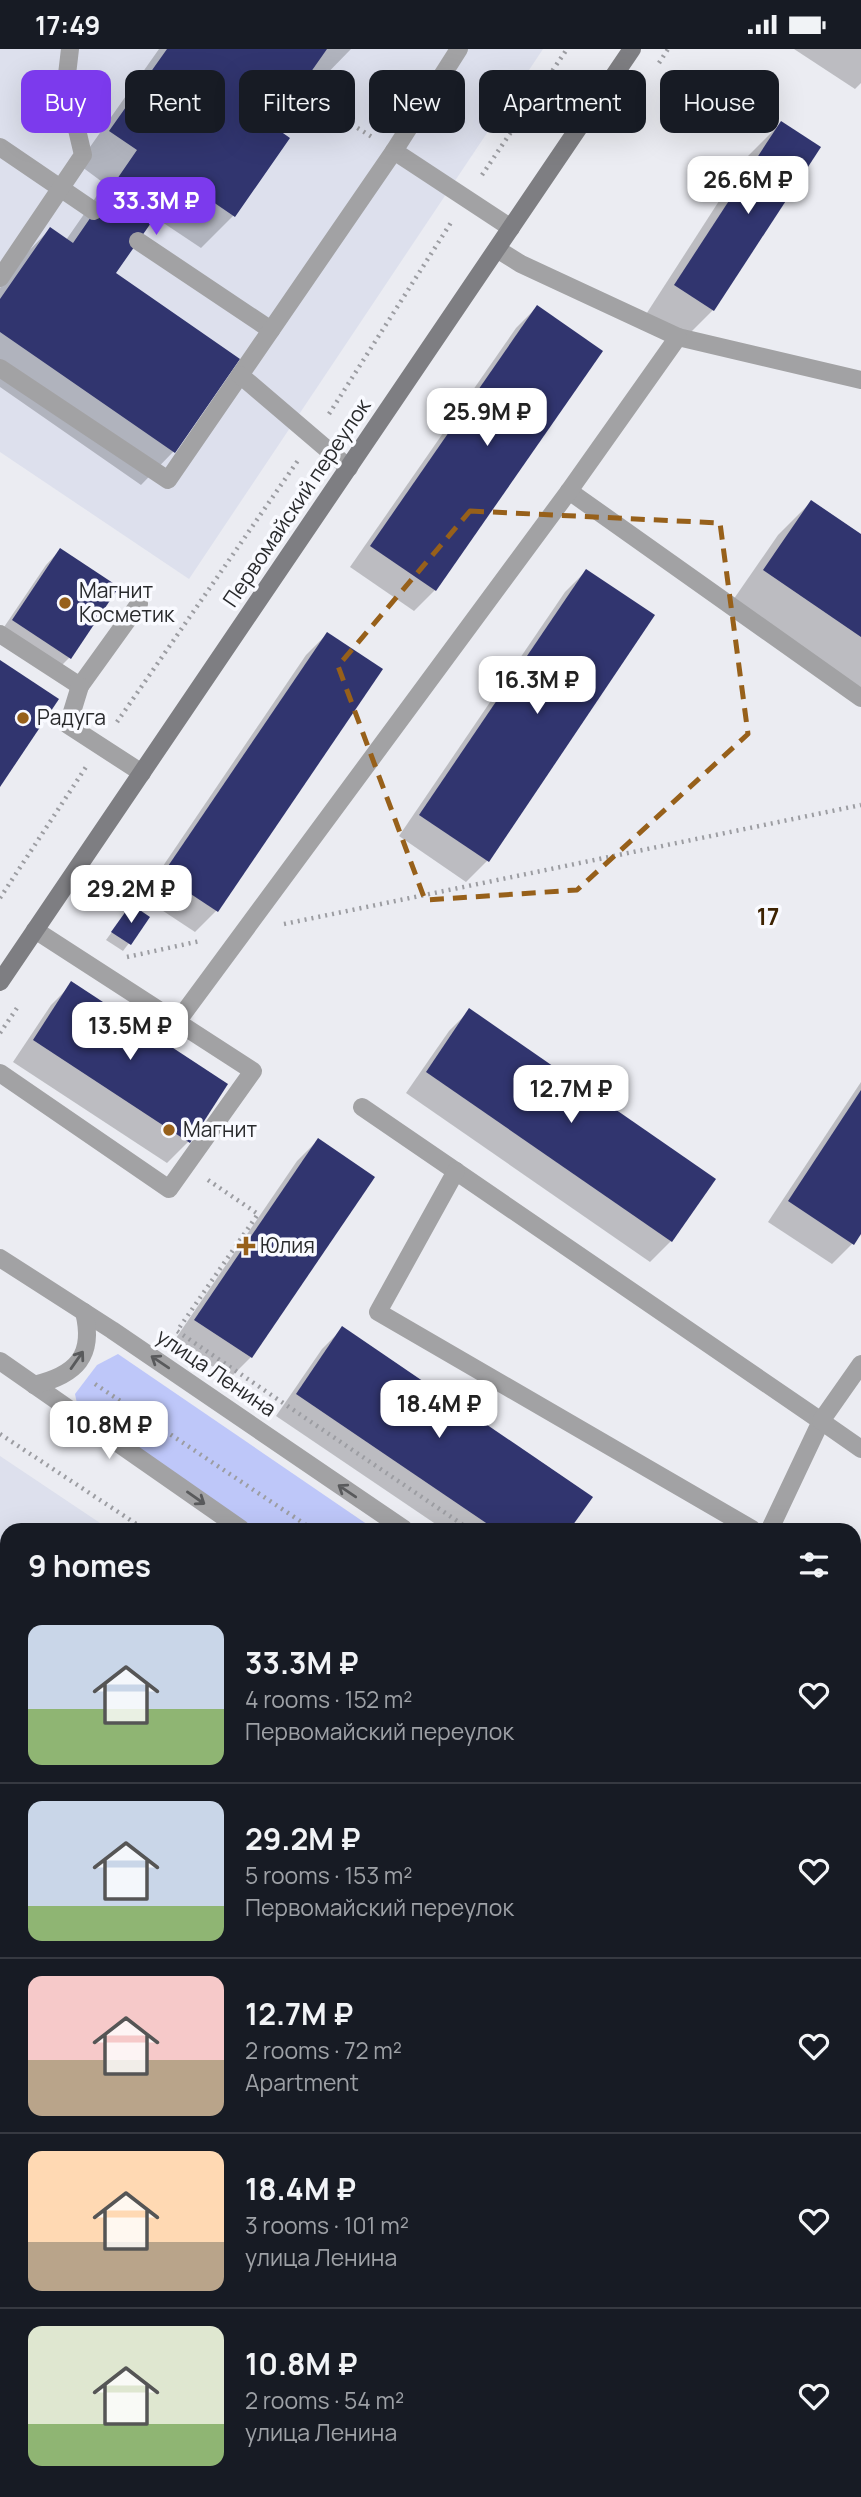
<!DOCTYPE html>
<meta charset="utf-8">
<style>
:root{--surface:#171b24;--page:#20242c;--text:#f1f3f6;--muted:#9ea1a6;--line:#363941;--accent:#7c3aed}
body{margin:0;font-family:Manrope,sans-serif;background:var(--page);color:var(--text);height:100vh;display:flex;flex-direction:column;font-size:26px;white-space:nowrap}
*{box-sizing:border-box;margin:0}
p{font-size:23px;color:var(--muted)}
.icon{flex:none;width:38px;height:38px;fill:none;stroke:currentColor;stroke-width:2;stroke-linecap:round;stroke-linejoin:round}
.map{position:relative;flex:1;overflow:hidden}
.details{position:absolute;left:0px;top:1474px;width:861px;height:975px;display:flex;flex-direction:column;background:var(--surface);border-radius:21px 21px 0 0;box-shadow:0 7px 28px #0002}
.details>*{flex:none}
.hud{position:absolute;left:21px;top:21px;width:819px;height:63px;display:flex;gap:14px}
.price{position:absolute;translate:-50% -60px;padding:0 16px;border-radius:14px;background:#fff;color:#222;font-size:23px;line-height:46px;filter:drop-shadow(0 2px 4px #0008)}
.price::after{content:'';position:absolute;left:50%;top:42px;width:21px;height:16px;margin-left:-10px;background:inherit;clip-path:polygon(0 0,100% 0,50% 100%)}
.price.current{background:var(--accent);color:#fff}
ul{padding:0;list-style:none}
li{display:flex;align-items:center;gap:21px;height:175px;padding:0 28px}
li+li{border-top:2px solid var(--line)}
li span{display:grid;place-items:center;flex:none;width:196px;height:140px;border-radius:14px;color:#555}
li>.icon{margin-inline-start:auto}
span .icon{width:84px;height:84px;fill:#fffc;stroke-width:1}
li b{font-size:30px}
h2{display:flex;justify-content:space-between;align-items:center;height:84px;padding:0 28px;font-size:30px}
.chip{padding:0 24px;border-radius:14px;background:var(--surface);box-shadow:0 7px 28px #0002;font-size:24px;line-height:63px}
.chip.current{background:var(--accent);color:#fff}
.status{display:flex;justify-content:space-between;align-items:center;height:49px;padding:0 35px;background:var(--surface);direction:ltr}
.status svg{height:19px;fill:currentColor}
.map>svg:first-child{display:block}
.built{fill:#dde0ed}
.green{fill:#bec7f9}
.shadow{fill:#0003}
.building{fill:#31356f}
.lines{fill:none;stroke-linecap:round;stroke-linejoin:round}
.path{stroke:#9c9da2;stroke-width:4.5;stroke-dasharray:2 5;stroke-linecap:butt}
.lane{stroke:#a2a2a4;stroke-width:18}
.street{stroke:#a2a2a4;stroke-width:18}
.secondary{stroke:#7e7e82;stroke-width:18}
.oneway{stroke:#595a5c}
.marked{fill:none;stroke:#97601a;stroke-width:5;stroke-dasharray:14 9;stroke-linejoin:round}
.poi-dot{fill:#97601a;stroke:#f9faff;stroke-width:2.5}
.labels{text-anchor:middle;stroke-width:7;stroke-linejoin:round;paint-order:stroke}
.street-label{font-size:21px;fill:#292a2c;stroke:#f9faff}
.poi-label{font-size:21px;fill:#292a2c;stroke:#f9faff;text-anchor:start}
.neighbourhood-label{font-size:23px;font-weight:bold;fill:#3d2302;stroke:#f9faff}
</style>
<div class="status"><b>17:49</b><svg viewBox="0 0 49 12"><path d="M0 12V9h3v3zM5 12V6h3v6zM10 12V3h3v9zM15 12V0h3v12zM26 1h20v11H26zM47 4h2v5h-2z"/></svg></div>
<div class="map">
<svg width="861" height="2448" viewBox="0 0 861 2448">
<rect width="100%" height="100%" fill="#ebecf2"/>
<g class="built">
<polygon points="0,0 543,0 189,530 0,403"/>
<polygon points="0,1407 109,1480 7,1480 7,2409 0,2404"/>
<polygon points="53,2441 280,2441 275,2448 63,2448"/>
</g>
<polygon class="green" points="118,1305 374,1480 250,1480 79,1364 75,1345 97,1316"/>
<g class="shadow">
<polygon points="159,0 351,0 315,37 304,29 270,77 287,89 233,167 201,199 153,167 113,224 237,310 173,403 141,436 0,338 0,239 18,213 50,180 66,191 105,135 78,115"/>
<polygon points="794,0 861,0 861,34 855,40"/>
<polygon points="781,74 819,99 713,261 680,294 643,270 748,107"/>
<polygon points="537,258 435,541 414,562 350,518 516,279"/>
<polygon points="811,453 861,487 861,643 731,554 778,486"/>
<polygon points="60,501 116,539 69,609 55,623 0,584 46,516"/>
<polygon points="586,522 487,812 466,833 399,787 565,543"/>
<polygon points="327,585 380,621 216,862 195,883 142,848 306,606"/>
<polygon points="131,857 148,869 123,902 106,891"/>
<polygon points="72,935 226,1036 188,1093 167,1114 13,1013 51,956"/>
<polygon points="470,961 671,1192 650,1213 406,1044 449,982"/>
<polygon points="861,1033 861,1182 853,1194 832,1215 768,1173"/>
<polygon points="318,1091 373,1128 251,1308 230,1329 174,1292 297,1112"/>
<polygon points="343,1279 590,1448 568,1480 443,1480 276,1367 322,1300"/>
<polygon points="7,1826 7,1946 0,1941 0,1837"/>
<polygon points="854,1961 861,1966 861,2077 854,2072"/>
<polygon points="415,2441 506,2441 501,2448 410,2448"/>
</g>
<g class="building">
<polygon points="167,0 327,0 273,77 290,89 235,168 181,131 116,224 240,310 175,404 0,283 0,250 50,178 73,194 137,101 109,82"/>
<polygon points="781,72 821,98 714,262 674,236"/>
<polygon points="537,256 603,302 436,542 370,497"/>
<polygon points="811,451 861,485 861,588 763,521"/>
<polygon points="60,499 119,538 71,610 12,571"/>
<polygon points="586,520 655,566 489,813 419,766"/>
<polygon points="327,583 383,620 218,863 162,826"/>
<polygon points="0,611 59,650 0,738"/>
<polygon points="131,855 150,868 131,896 111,883"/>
<polygon points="71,932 228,1035 190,1094 33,991"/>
<polygon points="469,959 716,1130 672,1193 426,1023"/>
<polygon points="861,1041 861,1185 854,1196 788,1152"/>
<polygon points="318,1089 375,1128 252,1309 194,1271"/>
<polygon points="342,1277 593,1448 570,1480 495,1480 296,1345"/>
<polygon points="7,1837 7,1903 0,1899 0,1848"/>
<polygon points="854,1959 861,1964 861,2053 854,2048"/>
<polygon points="419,2441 508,2441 503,2448 415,2448"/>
</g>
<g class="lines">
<g class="path">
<polyline points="659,14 668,0"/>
<polyline points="298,42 372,88"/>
<polyline points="482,126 567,0"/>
<polyline points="329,365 452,172"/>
<polyline points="117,673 299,410"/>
<polyline points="0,849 86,718"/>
<polyline points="284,875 861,756"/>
<polyline points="127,908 200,892"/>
<polyline points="0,984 19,956"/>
<polyline points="208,1131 258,1165 177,1282 469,1480"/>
<polyline points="95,1335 312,1480"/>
<polyline points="0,1385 144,1480"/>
<polyline points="854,1669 861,1659"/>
<polyline points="854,1844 861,1848"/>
<polyline points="854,1943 861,1948"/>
</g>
<g class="lane">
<polyline points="0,98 94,162"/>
<polyline points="394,102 511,179"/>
<polyline points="138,192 271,281"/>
<polyline points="0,229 83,106 66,34 70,0"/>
<polyline points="678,288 861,331"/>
<polyline points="0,319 168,431 394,102 459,0"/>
<polyline points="240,326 349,419"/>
<polyline points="569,442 861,649"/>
<polyline points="0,585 80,637 139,555"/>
<polyline points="80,637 68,676 142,724"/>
<polyline points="177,973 569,442 678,288 521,215 497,200"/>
<polyline points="0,1024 169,1140 253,1022 35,881"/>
<polyline points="362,1058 821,1372 770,1480"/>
<polyline points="456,1122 378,1263 752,1480"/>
<polyline points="861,1315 821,1372 861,1400"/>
<polyline points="0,1709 7,1713"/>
<polyline points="854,2233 861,2224"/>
<polyline points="854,2379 861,2370"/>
<polyline points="671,2441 680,2448"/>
<polyline points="572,2448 576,2441"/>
</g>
<g class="street">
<polyline points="0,1209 112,1281 404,1480"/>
<polyline points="0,1312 241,1480"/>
<path d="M 34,1336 C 76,1326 95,1307 84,1263"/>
<polyline points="854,1725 861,1715"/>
<polyline points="854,1788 861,1793"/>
<polyline points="854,1905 861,1909"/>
<polyline points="350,2448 354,2441"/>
</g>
<polyline class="secondary" points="0,933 632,0"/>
</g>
<defs><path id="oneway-shaft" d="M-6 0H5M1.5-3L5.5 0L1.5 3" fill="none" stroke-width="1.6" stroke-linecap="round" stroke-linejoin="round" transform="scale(1.75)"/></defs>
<g class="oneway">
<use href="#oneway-shaft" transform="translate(77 1311) rotate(-55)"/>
<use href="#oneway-shaft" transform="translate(160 1313) rotate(-146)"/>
<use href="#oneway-shaft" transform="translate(347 1442) rotate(-146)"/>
<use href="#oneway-shaft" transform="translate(196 1449) rotate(35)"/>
</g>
<path class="marked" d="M 470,462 L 720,474 L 748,685 L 577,841 L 425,851 L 338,617 Z"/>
<g class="poi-dot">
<circle cx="65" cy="554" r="7"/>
<circle cx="23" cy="669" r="7"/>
<circle cx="169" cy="1081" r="7"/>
<path d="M242.5 1186.5h7v7h7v7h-7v7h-7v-7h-7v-7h7z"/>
</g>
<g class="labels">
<g class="street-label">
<text transform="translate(297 454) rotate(-56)" y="7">Первомайский переулок</text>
<text transform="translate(216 1324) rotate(34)" y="7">улица Ленина</text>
</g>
<g class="poi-label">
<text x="79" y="549">Магнит<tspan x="79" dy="24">Косметик</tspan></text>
<text x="37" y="676">Радуга</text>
<text x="183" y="1088">Магнит</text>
<text x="260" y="1204">Юлия</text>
</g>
<g class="neighbourhood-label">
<text x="768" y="876">17</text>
</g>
</g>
</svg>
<b class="price" style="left:748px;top:167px">26.6M ₽</b>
<b class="price current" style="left:156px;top:188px">33.3M ₽</b>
<b class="price" style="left:487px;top:399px">25.9M ₽</b>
<b class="price" style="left:537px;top:667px">16.3M ₽</b>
<b class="price" style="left:131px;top:876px">29.2M ₽</b>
<b class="price" style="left:130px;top:1013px">13.5M ₽</b>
<b class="price" style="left:571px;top:1076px">12.7M ₽</b>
<b class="price" style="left:439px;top:1391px">18.4M ₽</b>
<b class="price" style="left:109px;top:1412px">10.8M ₽</b>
<div class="hud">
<a class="chip current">Buy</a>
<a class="chip">Rent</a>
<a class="chip">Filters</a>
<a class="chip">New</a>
<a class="chip">Apartment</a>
<a class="chip">House</a>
</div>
<section class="details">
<h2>9 homes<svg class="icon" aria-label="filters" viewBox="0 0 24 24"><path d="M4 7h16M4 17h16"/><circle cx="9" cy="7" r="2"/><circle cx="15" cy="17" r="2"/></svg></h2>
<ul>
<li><span style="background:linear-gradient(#c9d6e8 60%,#8fb573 0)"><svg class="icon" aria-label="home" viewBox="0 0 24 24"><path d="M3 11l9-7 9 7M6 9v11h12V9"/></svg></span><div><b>33.3M ₽</b><p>4 rooms · 152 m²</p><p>Первомайский переулок</p></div><svg class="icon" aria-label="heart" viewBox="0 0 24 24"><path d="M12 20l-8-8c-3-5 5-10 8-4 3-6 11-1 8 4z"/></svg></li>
<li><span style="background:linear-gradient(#c9d6e8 75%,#8fb573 0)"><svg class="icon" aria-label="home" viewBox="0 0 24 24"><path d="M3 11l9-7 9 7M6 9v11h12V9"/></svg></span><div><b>29.2M ₽</b><p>5 rooms · 153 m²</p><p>Первомайский переулок</p></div><svg class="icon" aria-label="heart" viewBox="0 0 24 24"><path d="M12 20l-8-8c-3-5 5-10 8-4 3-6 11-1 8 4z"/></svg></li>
<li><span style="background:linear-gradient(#f6c9c9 60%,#b9a48a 0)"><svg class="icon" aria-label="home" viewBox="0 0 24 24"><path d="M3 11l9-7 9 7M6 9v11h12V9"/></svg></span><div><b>12.7M ₽</b><p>2 rooms · 72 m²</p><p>Apartment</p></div><svg class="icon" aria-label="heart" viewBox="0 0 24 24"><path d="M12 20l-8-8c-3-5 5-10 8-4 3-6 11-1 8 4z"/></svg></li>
<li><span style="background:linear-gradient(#ffd9b3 65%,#b9a48a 0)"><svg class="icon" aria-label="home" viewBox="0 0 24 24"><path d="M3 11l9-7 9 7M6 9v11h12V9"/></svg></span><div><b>18.4M ₽</b><p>3 rooms · 101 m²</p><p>улица Ленина</p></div><svg class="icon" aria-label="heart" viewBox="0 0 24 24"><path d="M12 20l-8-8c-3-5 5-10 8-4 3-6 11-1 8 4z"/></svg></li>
<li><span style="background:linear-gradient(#dfe7d0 70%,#8fb573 0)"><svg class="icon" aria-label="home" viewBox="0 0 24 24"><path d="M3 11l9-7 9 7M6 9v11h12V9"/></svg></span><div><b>10.8M ₽</b><p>2 rooms · 54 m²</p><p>улица Ленина</p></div><svg class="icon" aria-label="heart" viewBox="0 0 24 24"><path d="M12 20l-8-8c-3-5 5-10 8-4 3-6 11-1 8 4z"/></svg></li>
</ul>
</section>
</div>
